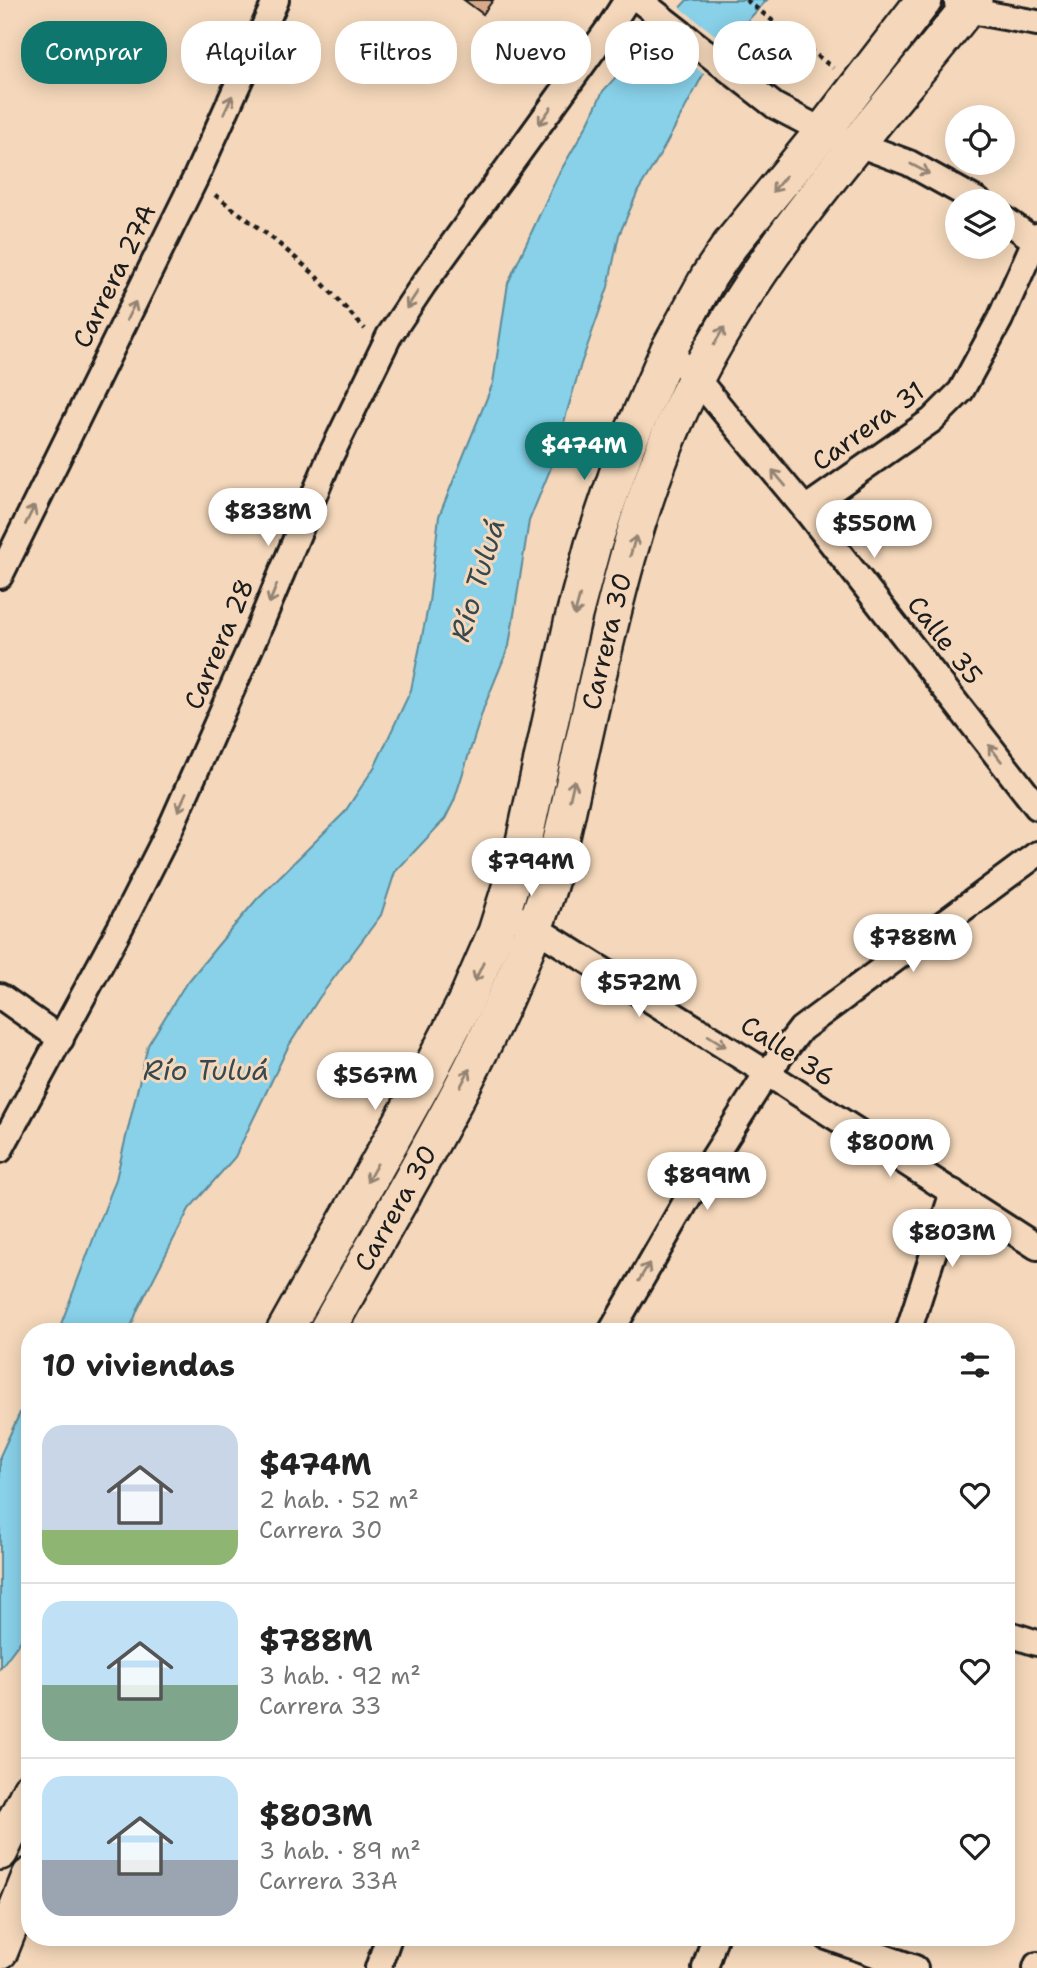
<!DOCTYPE html>
<html lang="es">
<meta charset="utf-8">
<style>
:root{--surface:#fff;--page:#f2f2f2;--text:#222;--muted:#767676;--line:#e0e0e0;--accent:#0f766e}
body{margin:0;font-family:"Shantell Sans",sans-serif;background:var(--page);color:var(--text);height:100vh;display:flex;flex-direction:column;font-size:26px;white-space:nowrap}
*{box-sizing:border-box;margin:0}
p{font-size:23px;color:var(--muted)}
.icon{flex:none;width:38px;height:38px;fill:none;stroke:currentColor;stroke-width:2;stroke-linecap:round;stroke-linejoin:round}
.map{position:relative;flex:1;overflow:hidden}
.side{position:absolute;left:21px;top:1323px;width:994px;height:623px;display:flex;flex-direction:column;background:var(--surface);border-radius:28px;box-shadow:0 4px 18px #0003}
.side>*{flex:none}
.hud{position:absolute;left:21px;top:21px;width:996px;height:63px;display:flex;gap:14px}
.tools{position:absolute;left:945px;top:105px;display:grid;gap:14px}
.tools a{display:grid;place-items:center;width:70px;height:70px;border-radius:50%;background:var(--surface);box-shadow:0 4px 18px #0003;font-size:35px}
.price{position:absolute;translate:-50% -60px;padding:0 16px;border-radius:24px;background:#fff;color:#222;font-size:23px;line-height:46px;filter:drop-shadow(0 2px 4px #0008)}
.price::after{content:'';position:absolute;left:50%;top:42px;width:21px;height:16px;margin-left:-10px;background:inherit;clip-path:polygon(0 0,100% 0,50% 100%)}
.price.on{background:var(--accent);color:#fff}
ul{padding:0;list-style:none}
li{display:flex;align-items:center;gap:21px;height:175px;padding:0 21px}
li+li{border-top:2px solid var(--line)}
li span{display:grid;place-items:center;flex:none;width:196px;height:140px;border-radius:21px;color:#555}
li>.icon{margin-inline-start:auto}
span .icon{width:84px;height:84px;fill:#fffc;stroke-width:1}
li b{font-size:30px}
h2{display:flex;justify-content:space-between;align-items:center;height:84px;padding:0 21px;font-size:30px}
.chip{padding:0 24px;border-radius:28px;background:var(--surface);box-shadow:0 4px 18px #0003;font-size:24px;line-height:63px}
.chip.on{background:var(--accent);color:#fff}
.map>svg:first-child{display:block}
.water{fill:#88d1e9;stroke:#5d8997;stroke-width:2}
.pier{fill:#f5d8bb}
.building{fill:#d9a98a;stroke:#1c1c1c;stroke-width:2}
.lines{fill:none;stroke-linecap:round;stroke-linejoin:round}
.street-casing{stroke:#1c1c1c;stroke-width:30}
.secondary-casing{stroke:#1c1c1c;stroke-width:40}
.path{stroke:#1c1c1c;stroke-width:4.5;stroke-dasharray:5 5;stroke-linecap:butt}
.street{stroke:#f5d8bb;stroke-width:24}
.secondary{stroke:#f5d8bb;stroke-width:35}
.oneway{stroke:#938373}
.labels{text-anchor:middle;stroke-width:6;stroke-linejoin:round;paint-order:stroke}
.street-label{font-size:26px;fill:#1c1c1c;stroke:#f5d8bb}
.water-label{font-size:28px;font-style:italic;fill:#37494f;stroke:#f5d8bb}
</style>
<div class="map">
<svg width="1037" height="1968" viewBox="0 0 1037 1968">
<rect width="100%" height="100%" fill="#f5d8bb"/>
<filter id="ink" filterUnits="userSpaceOnUse"><feTurbulence type="fractalNoise" baseFrequency=".0143" numOctaves="2"/><feDisplacementMap in="SourceGraphic" scale="14" xChannelSelector="R" yChannelSelector="G"/><feConvolveMatrix kernelMatrix="1 2 1 2 8 2 1 2 1" color-interpolation-filters="sRGB"/></filter>
<g filter="url(#ink)">
<g class="water">
<polygon points="687,0 767,0 712,58 660,155 638,191 619,235 608,287 581,364 550,470 529,521 509,646 484,707 454,801 445,819 395,872 381,915 319,998 288,1047 235,1157 189,1209 138,1309 129,1332 58,1332 116,1179 148,1045 183,988 218,945 257,899 344,813 375,766 411,690 429,602 439,516 493,383 508,283 557,177 587,125 603,91"/>
<polygon points="30,1391 30,1613 28,1631 0,1668 0,1456"/>
</g>
<polygon class="pier" points="677,5 728,45 705,75 651,33"/>
<polygon class="building" points="464,0 493,0 483,14"/>
<g class="lines">
<defs>
<g id="street">
<polyline points="639,0 775,106 823,131 909,163 978,201"/>
<polyline points="957,3 966,10 1037,23"/>
<polyline points="1003,218 1037,242"/>
<polyline points="668,351 696,378 805,509 1037,807"/>
<polyline points="805,509 932,420 961,391 1000,319 1037,236"/>
<polyline points="0,576 195,179 276,0"/>
<polyline points="521,919 767,1073 1037,1247"/>
<polyline points="0,996 61,1039"/>
<polyline points="0,1150 121,926 170,829 256,635 330,457 389,336 423,285 609,28 627,0"/>
<polyline points="611,1332 688,1198 767,1073 801,1029 1037,854"/>
<polyline points="908,1332 953,1192"/>
<polyline points="1006,1633 1037,1643"/>
<polyline points="827,1937 915,1968"/>
<polyline points="378,1968 389,1937"/>
<polyline points="705,1968 715,1937"/>
<polyline points="1036,1968 1037,1965"/>
</g>
<g id="secondary">
<polyline points="284,1332 425,1080 465,1003 496,932 523,846 572,623 593,545 627,445 668,351 709,276 730,245 823,131 924,0"/>
<path id="s1" d="M 326,1332 C 403,1191 495,1047 546,895 C 561,850 569,802 580,756 C 607,636 633,507 687,396 C 758,249 874,127 974,0"/>
<polyline points="0,1852 30,1790"/>
<polyline points="0,1951 30,1876"/>
</g>
</defs>
<use href="#street" class="street-casing"/>
<use href="#secondary" class="secondary-casing"/>
<g class="path">
<polyline points="746,0 833,68"/>
<polyline points="215,195 272,238 313,273 365,329"/>
</g>
<use href="#street" class="street"/>
<use href="#secondary" class="secondary"/>
</g>
<defs><path id="oneway-shaft" d="M-6 0H5M1.5-3L5.5 0L1.5 3" fill="none" stroke-width="1.6" stroke-linecap="round" stroke-linejoin="round" transform="scale(1.75)"/></defs>
<g class="oneway">
<use href="#oneway-shaft" transform="translate(228 105) rotate(-66)"/>
<use href="#oneway-shaft" transform="translate(545 116) rotate(126)"/>
<use href="#oneway-shaft" transform="translate(920 169) rotate(28)"/>
<use href="#oneway-shaft" transform="translate(779 184) rotate(130)"/>
<use href="#oneway-shaft" transform="translate(412 300) rotate(123)"/>
<use href="#oneway-shaft" transform="translate(131 311) rotate(-64)"/>
<use href="#oneway-shaft" transform="translate(719 336) rotate(-60)"/>
<use href="#oneway-shaft" transform="translate(779 478) rotate(-130)"/>
<use href="#oneway-shaft" transform="translate(30 515) rotate(-64)"/>
<use href="#oneway-shaft" transform="translate(633 546) rotate(-74)"/>
<use href="#oneway-shaft" transform="translate(273 594) rotate(112)"/>
<use href="#oneway-shaft" transform="translate(577 606) rotate(105)"/>
<use href="#oneway-shaft" transform="translate(995 753) rotate(-128)"/>
<use href="#oneway-shaft" transform="translate(572 790) rotate(-77)"/>
<use href="#oneway-shaft" transform="translate(182 802) rotate(114)"/>
<use href="#oneway-shaft" transform="translate(479 972) rotate(115)"/>
<use href="#oneway-shaft" transform="translate(717 1041) rotate(32)"/>
<use href="#oneway-shaft" transform="translate(465 1078) rotate(-63)"/>
<use href="#oneway-shaft" transform="translate(372 1173) rotate(119)"/>
<use href="#oneway-shaft" transform="translate(644 1272) rotate(-60)"/>
</g>
</g>
<g class="labels">
<g class="street-label">
<text transform="translate(114 276) rotate(-64)" y="9">Carrera 27A</text>
<text transform="translate(868 426) rotate(-36)" y="9">Carrera 31</text>
<text transform="translate(945 640) rotate(52)" y="9">Calle 35</text>
<text dy="9" stroke="none"><textPath href="#s1" startOffset="751">Carrera 30</textPath></text>
<text transform="translate(219 644) rotate(-67)" y="9">Carrera 28</text>
<text transform="translate(788 1051) rotate(33)" y="9">Calle 36</text>
<text dy="9" stroke="none"><textPath href="#s1" startOffset="142">Carrera 30</textPath></text>
</g>
<g class="water-label">
<text transform="translate(477 580) rotate(-73)" y="10">Río Tuluá</text>
<text x="206" y="1080">Río Tuluá</text>
</g>
</g>
</svg>
<div class="tools">
<a><svg class="icon" aria-label="locate" viewBox="0 0 24 24"><circle cx="12" cy="12" r="6"/><path d="M12 2v4M12 18v4M2 12h4M18 12h4"/></svg></a>
<a><svg class="icon" aria-label="layers" viewBox="0 0 24 24"><path d="M12 4l9 5-9 5-9-5zM3 14l9 5 9-5"/></svg></a>
</div>
<b class="price on" style="left:584px;top:482px">$474M</b>
<b class="price" style="left:268px;top:548px">$838M</b>
<b class="price" style="left:874px;top:560px">$550M</b>
<b class="price" style="left:531px;top:898px">$794M</b>
<b class="price" style="left:913px;top:974px">$788M</b>
<b class="price" style="left:639px;top:1019px">$572M</b>
<b class="price" style="left:375px;top:1112px">$567M</b>
<b class="price" style="left:890px;top:1179px">$800M</b>
<b class="price" style="left:707px;top:1212px">$899M</b>
<b class="price" style="left:952px;top:1269px">$803M</b>
<div class="hud">
<a class="chip on">Comprar</a>
<a class="chip">Alquilar</a>
<a class="chip">Filtros</a>
<a class="chip">Nuevo</a>
<a class="chip">Piso</a>
<a class="chip">Casa</a>
</div>
<section class="side">
<h2>10 viviendas<svg class="icon" aria-label="filters" viewBox="0 0 24 24"><path d="M4 7h16M4 17h16"/><circle cx="9" cy="7" r="2"/><circle cx="15" cy="17" r="2"/></svg></h2>
<ul>
<li><span style="background:linear-gradient(#c9d6e8 75%,#8fb573 0)"><svg class="icon" aria-label="home" viewBox="0 0 24 24"><path d="M3 11l9-7 9 7M6 9v11h12V9"/></svg></span><div><b>$474M</b><p>2 hab. · 52 m²</p><p>Carrera 30</p></div><svg class="icon" aria-label="heart" viewBox="0 0 24 24"><path d="M12 20l-8-8c-3-5 5-10 8-4 3-6 11-1 8 4z"/></svg></li>
<li><span style="background:linear-gradient(#bfe0f5 60%,#7fa58c 0)"><svg class="icon" aria-label="home" viewBox="0 0 24 24"><path d="M3 11l9-7 9 7M6 9v11h12V9"/></svg></span><div><b>$788M</b><p>3 hab. · 92 m²</p><p>Carrera 33</p></div><svg class="icon" aria-label="heart" viewBox="0 0 24 24"><path d="M12 20l-8-8c-3-5 5-10 8-4 3-6 11-1 8 4z"/></svg></li>
<li><span style="background:linear-gradient(#bfe0f5 60%,#9aa5b1 0)"><svg class="icon" aria-label="home" viewBox="0 0 24 24"><path d="M3 11l9-7 9 7M6 9v11h12V9"/></svg></span><div><b>$803M</b><p>3 hab. · 89 m²</p><p>Carrera 33A</p></div><svg class="icon" aria-label="heart" viewBox="0 0 24 24"><path d="M12 20l-8-8c-3-5 5-10 8-4 3-6 11-1 8 4z"/></svg></li>
</ul>
</section>
</div>
